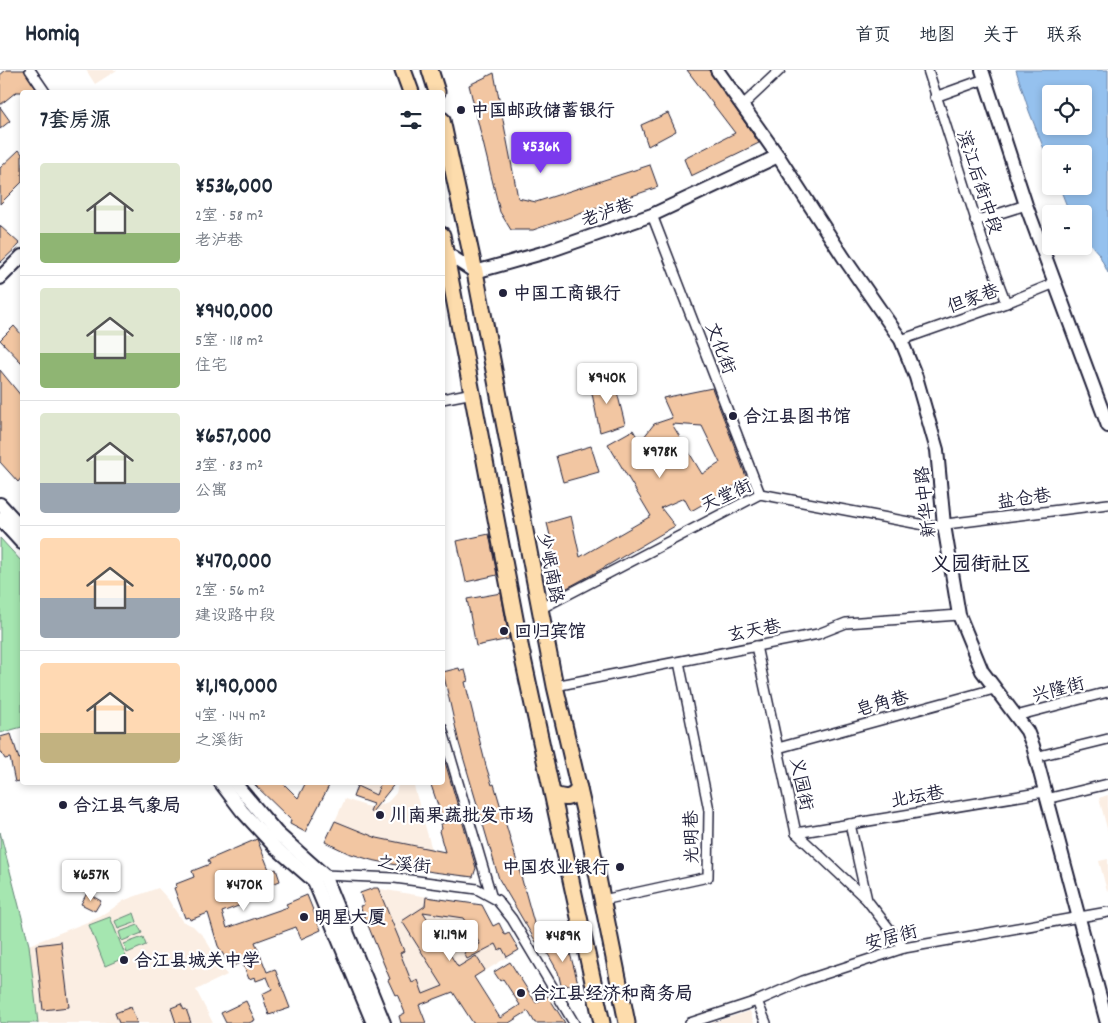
<!DOCTYPE html>
<html lang="zh">
<meta charset="utf-8">
<style>
:root{--surface:#fff;--page:#f2f2f3;--text:#1f2937;--muted:#747a83;--line:#e0e1e3;--accent:#7c3aed}
body{margin:0;font-family:Dekko,"LXGW WenKai TC",sans-serif;background:var(--page);color:var(--text);height:100vh;display:flex;flex-direction:column;font-size:19px;white-space:nowrap}
*{box-sizing:border-box;margin:0}
p{font-size:16px;color:var(--muted)}
.icon{flex:none;width:28px;height:28px;fill:none;stroke:currentColor;stroke-width:2;stroke-linecap:round;stroke-linejoin:round}
.map{position:relative;flex:1;overflow:hidden}
.panel{position:absolute;left:20px;top:20px;width:425px;height:695px;display:flex;flex-direction:column;background:var(--surface);border-radius:5px;box-shadow:0 2px 8px #0003}
.panel>*{flex:none}
.buttons{position:absolute;left:1042px;top:15px;display:grid;gap:10px}
.buttons a{display:grid;place-items:center;width:50px;height:50px;border-radius:5px;background:var(--surface);box-shadow:0 2px 8px #0003;font-size:25px}
.price{position:absolute;translate:-50% -42px;padding:0 11px;border-radius:5px;background:#fff;color:#222;font-size:16px;line-height:32px;filter:drop-shadow(0 1px 2px #0008)}
.price::after{content:'';position:absolute;left:50%;top:30px;width:15px;height:11px;margin-left:-8px;background:inherit;clip-path:polygon(0 0,100% 0,50% 100%)}
.price.on{background:var(--accent);color:#fff}
ul{padding:0;list-style:none}
li{display:flex;align-items:center;gap:15px;height:125px;padding:0 20px}
li+li{border-top:1px solid var(--line)}
li span{display:grid;place-items:center;flex:none;width:140px;height:100px;border-radius:5px;color:#555}
li>.icon{margin-inline-start:auto}
span .icon{width:60px;height:60px;fill:#fffc;stroke-width:1}
li b{font-size:21px}
h2{display:flex;justify-content:space-between;align-items:center;height:60px;padding:0 20px;font-size:21px}
header{display:flex;align-items:center;gap:30px;box-sizing:border-box;height:70px;padding:0 25px;background:var(--surface);border-bottom:1px solid var(--line)}
header strong{font-size:24px}
nav{display:flex;gap:28px;margin-inline-start:auto;font-size:18px}
.map>svg:first-child{display:block}
.built{fill:#fbeee3}
.green{fill:#a5e6b0;stroke:#648476}
.water{fill:#95c1ee;stroke:#6781a6;fill-rule:evenodd}
.building{fill:#f2c6a2;stroke:#22223b;fill-rule:evenodd}
.lines{fill:none;stroke-linecap:round;stroke-linejoin:round}
.street-casing{stroke:#22223b;stroke-width:12}
.secondary-casing{stroke:#22223b;stroke-width:16}
.primary-casing{stroke:#22223b;stroke-width:19}
.street{stroke:#fff;stroke-width:9}
.secondary{stroke:#fff;stroke-width:12}
.primary{stroke:#fddcac;stroke-width:15}
.poi-dot{fill:#22223b;stroke:#fff;stroke-width:2}
.labels{text-anchor:middle;stroke-width:4.5;stroke-linejoin:round;paint-order:stroke}
.poi-label{font-size:18px;font-weight:bold;fill:#22223b;stroke:#fff;text-anchor:start}
.street-label{font-size:18px;fill:#22223b;stroke:#fff}
.quarter-label{font-size:20px;font-weight:bold;fill:#22223b;stroke:#fff}
</style>
<header>
<strong>Homiq</strong>
<nav><a>首页</a><a>地图</a><a>关于</a><a>联系</a></nav>
</header>
<div class="map">
<svg width="1108" height="953" viewBox="0 0 1108 953">
<rect width="100%" height="100%" fill="#fff"/>
<filter id="ink" filterUnits="userSpaceOnUse"><feTurbulence type="fractalNoise" baseFrequency=".02" numOctaves="2"/><feDisplacementMap in="SourceGraphic" scale="10" xChannelSelector="R" yChannelSelector="G"/><feConvolveMatrix kernelMatrix="1 2 1 2 8 2 1 2 1" color-interpolation-filters="sRGB"/></filter>
<g filter="url(#ink)">
<g class="built">
<polygon points="86,0 117,0 95,14"/>
<polygon points="349,713 381,713 376,725"/>
<polygon points="408,713 413,713 432,780 377,768 335,751 345,729 372,738 388,732 396,723 398,715"/>
<polygon points="1108,725 1108,762 1099,728"/>
<polygon points="1108,789 1108,820 1107,821 1099,791"/>
<polygon points="158,818 168,829 182,851 193,856 204,867 227,905 196,920 213,953 38,953 29,875 100,847 125,830"/>
<polygon points="374,818 476,835 486,843 493,856 499,853 505,865 509,863 519,880 448,924 404,941 397,924 395,925 360,836 364,834 362,823"/>
<polygon points="750,941 754,953 711,953"/>
</g>
<g class="green">
<polygon points="0,468 22,492 22,657 0,663"/>
<polygon points="0,762 29,875 38,953 0,953"/>
<polygon points="134,843 137,852 118,859 115,851"/>
<polygon points="110,847 126,887 105,896 89,855"/>
<polygon points="138,855 142,863 122,871 119,862"/>
<polygon points="143,867 146,875 127,883 124,874"/>
</g>
<path class="water" d="M 1016,0 L 1108,0 L 1108,203 L 1099,184 L 1084,167 L 1084,144 L 1070,144 L 1059,116 L 1084,116 L 1084,84 L 1051,84 L 1051,97 L 1029,41 ZM 1051,24 L 1084,24 L 1084,56 L 1051,56 Z"/>
<g class="building">
<polygon points="6,0 24,0 38,22 16,22 0,35 0,5"/>
<polygon points="687,0 709,0 759,73 691,106 684,89 735,63"/>
<polygon points="494,3 518,128 536,132 650,95 658,117 533,160 511,160 500,142 469,15"/>
<polygon points="0,37 10,51 0,59"/>
<polygon points="668,43 676,61 648,76 641,55"/>
<polygon points="19,80 22,84 22,112 0,134 0,98"/>
<polygon points="0,156 20,174 0,193"/>
<polygon points="14,256 22,265 22,293 0,270"/>
<polygon points="0,300 22,327 22,407 18,412 0,392"/>
<polygon points="614,310 625,354 600,362 590,314"/>
<path d="M 712,318 L 747,409 L 691,441 L 684,428 L 661,438 L 675,456 L 593,504 L 567,518 L 562,516 L 547,453 L 571,446 L 580,487 L 651,446 L 608,374 L 633,360 L 640,372 L 654,354 L 672,348 L 663,328 ZM 672,354 L 702,356 L 720,393 L 702,404 Z"/>
<polygon points="591,376 599,402 563,412 556,386"/>
<polygon points="489,464 497,505 466,512 457,471"/>
<polygon points="501,523 509,569 476,576 467,529"/>
<polygon points="459,598 460,601 465,600 468,611 465,612 486,696 492,715 494,714 517,792 539,871 536,872 499,809 459,673 443,602"/>
<polygon points="11,664 19,689 22,688 22,710 15,712 10,688 5,689 0,680 0,667"/>
<polygon points="442,692 445,692 476,798 473,807 433,802 371,790 348,783 325,772 335,751 377,768 445,782 439,761 442,759 441,754 444,753 430,712 442,712"/>
<polygon points="252,712 282,712 298,728 306,712 331,712 305,762 290,754 291,750"/>
<polygon points="381,712 396,712 372,742 370,741 373,734 353,727 357,716 376,725"/>
<polygon points="257,769 270,802 276,799 280,811 264,817 266,822 243,831 244,834 222,842 227,858 288,837 286,834 307,825 321,860 301,869 296,857 255,872 267,902 275,899 290,938 269,945 262,924 272,919 267,907 256,911 255,907 249,909 242,892 231,897 218,876 208,843 190,850 189,847 185,848 174,818 177,817 176,814 194,807 192,801 210,794 208,790"/>
<polygon points="374,818 378,818 404,881 400,883 412,913 418,910 423,924 443,916 402,851 425,836 426,827 482,835 493,856 499,853 505,865 509,863 519,880 507,887 502,878 499,880 496,874 467,889 464,883 480,874 463,848 423,842 458,897 476,886 485,900 474,907 500,948 520,935 503,909 500,911 494,902 510,892 536,933 548,926 565,953 535,953 528,941 509,953 473,953 453,922 419,935 426,953 401,953 399,946 405,943 397,924 395,925 388,910 390,909 360,836 364,835 360,823"/>
<polygon points="87,823 101,831 95,841 81,834"/>
<polygon points="61,872 69,937 43,940 36,875"/>
<polygon points="567,872 578,913 566,916 566,914 561,915 558,902 544,877"/>
<polygon points="246,931 255,950 249,953 226,953 221,943"/>
<polygon points="181,934 184,940 186,939 191,953 176,953 171,938"/>
<polygon points="131,937 137,953 119,953 115,943"/>
</g>
<g class="lines">
<defs>
<g id="street">
<polyline points="30,0 45,22"/>
<polyline points="928,0 983,172 1006,233"/>
<polyline points="935,27 985,9"/>
<polyline points="743,35 780,0"/>
<polyline points="652,145 760,424"/>
<polyline points="975,151 1026,135"/>
<polyline points="901,270 1006,233 1055,213"/>
<polyline points="442,329 473,323"/>
<polyline points="540,539 760,424 930,456 1108,434"/>
<polyline points="756,576 796,763 867,830 904,878"/>
<polyline points="555,616 818,564 846,553 959,545"/>
<polyline points="1016,646 1108,622"/>
<polyline points="442,658 491,825"/>
<polyline points="778,678 994,619"/>
<polyline points="1035,687 1108,669"/>
<polyline points="1046,729 1108,714"/>
<polyline points="850,754 867,830"/>
<polyline points="796,763 1044,722"/>
<polyline points="320,807 324,805 395,808 477,819 497,830 512,849 574,953"/>
<polyline points="603,830 708,807 709,740 679,592"/>
<polyline points="757,931 766,953"/>
<polyline points="690,953 757,931 803,911 904,878 1108,842"/>
</g>
<g id="secondary">
<polyline points="717,0 778,86 844,188 901,270 916,307 937,380 944,455 959,545 982,601 1027,661 1033,676 1107,953"/>
<polyline points="982,0 1026,135 1108,356"/>
<polyline points="446,183 475,202 546,182 652,145 778,86"/>
<polyline points="0,208 22,186"/>
<polyline points="0,434 22,458"/>
<polyline points="0,449 22,473"/>
<polyline points="220,712 242,741 276,778 314,811 373,953"/>
<polyline points="234,712 277,763 324,805 384,953"/>
</g>
<g id="primary">
<polyline points="403,0 411,22"/>
<polyline points="430,0 437,22"/>
<polyline points="442,50 475,202 555,616 588,758 627,953"/>
<polyline points="442,165 520,575 602,953"/>
<path d="M 553,724 C 563,729 573,730 579,718"/>
</g>
</defs>
<use href="#street" class="street-casing"/>
<use href="#secondary" class="secondary-casing"/>
<use href="#primary" class="primary-casing"/>
<use href="#street" class="street"/>
<use href="#secondary" class="secondary"/>
<use href="#primary" class="primary"/>
</g>
</g>
<g class="poi-dot">
<circle cx="461" cy="40" r="5"/>
<circle cx="503" cy="223" r="5"/>
<circle cx="733" cy="346" r="5"/>
<circle cx="504" cy="561" r="5"/>
<circle cx="63" cy="735" r="5"/>
<circle cx="380" cy="745" r="5"/>
<circle cx="620" cy="797" r="5"/>
<circle cx="304" cy="847" r="5"/>
<circle cx="124" cy="890" r="5"/>
<circle cx="521" cy="923" r="5"/>
</g>
<g class="labels">
<g class="poi-label">
<text x="471" y="46">中国邮政储蓄银行</text>
<text x="513" y="229">中国工商银行</text>
<text x="743" y="352">合江县图书馆</text>
<text x="514" y="567">回归宾馆</text>
<text x="73" y="741">合江县气象局</text>
<text x="390" y="751">川南果蔬批发市场</text>
<text x="610" y="803" text-anchor="end">中国农业银行</text>
<text x="314" y="853">明星大厦</text>
<text x="134" y="896">合江县城关中学</text>
<text x="531" y="929">合江县经济和商务局</text>
</g>
<g class="street-label">
<text transform="translate(980 112) rotate(72)" y="6">滨江后街中段</text>
<text transform="translate(607 142) rotate(-19)" y="6">老泸巷</text>
<text transform="translate(973 228) rotate(-20)" y="6">但家巷</text>
<text transform="translate(721 278) rotate(69)" y="6">文化街</text>
<text transform="translate(726 425) rotate(-25)" y="6">天堂街</text>
<text transform="translate(1024 428) rotate(-8)" y="6">盐仓巷</text>
<text transform="translate(925 432) rotate(-96)" y="6">新华中路</text>
<text transform="translate(551 498) rotate(79)" y="6">少岷南路</text>
<text transform="translate(754 560) rotate(-11)" y="6">玄天巷</text>
<text transform="translate(1058 619) rotate(-15)" y="6">兴隆街</text>
<text transform="translate(882 633) rotate(-15)" y="6">皂角巷</text>
<text transform="translate(802 714) rotate(78)" y="6">义园街</text>
<text transform="translate(917 726) rotate(-10)" y="6">北坛巷</text>
<text transform="translate(691 767) rotate(-91)" y="6">光明巷</text>
<text transform="translate(404 794) rotate(5)" y="6">之溪街</text>
<text transform="translate(891 867) rotate(-15)" y="6">安居街</text>
</g>
<g class="quarter-label">
<text x="981" y="500">义园街社区</text>
</g>
</g>
</svg>
<div class="buttons">
<a><svg class="icon" aria-label="locate" viewBox="0 0 24 24"><circle cx="12" cy="12" r="6"/><path d="M12 2v4M12 18v4M2 12h4M18 12h4"/></svg></a>
<a>+</a>
<a>−</a>
</div>
<b class="price on" style="left:541px;top:104px">¥536K</b>
<b class="price" style="left:607px;top:335px">¥940K</b>
<b class="price" style="left:660px;top:409px">¥978K</b>
<b class="price" style="left:91px;top:832px">¥657K</b>
<b class="price" style="left:244px;top:842px">¥470K</b>
<b class="price" style="left:450px;top:892px">¥1.19M</b>
<b class="price" style="left:563px;top:893px">¥489K</b>
<section class="panel">
<h2>7套房源<svg class="icon" aria-label="filters" viewBox="0 0 24 24"><path d="M4 7h16M4 17h16"/><circle cx="9" cy="7" r="2"/><circle cx="15" cy="17" r="2"/></svg></h2>
<ul>
<li><span style="background:linear-gradient(#dfe7d0 70%,#8fb573 0)"><svg class="icon" aria-label="home" viewBox="0 0 24 24"><path d="M3 11l9-7 9 7M6 9v11h12V9"/></svg></span><div><b>¥536,000</b><p>2室 · 58 m²</p><p>老泸巷</p></div></li>
<li><span style="background:linear-gradient(#dfe7d0 65%,#8fb573 0)"><svg class="icon" aria-label="home" viewBox="0 0 24 24"><path d="M3 11l9-7 9 7M6 9v11h12V9"/></svg></span><div><b>¥940,000</b><p>5室 · 118 m²</p><p>住宅</p></div></li>
<li><span style="background:linear-gradient(#dfe7d0 70%,#9aa5b1 0)"><svg class="icon" aria-label="home" viewBox="0 0 24 24"><path d="M3 11l9-7 9 7M6 9v11h12V9"/></svg></span><div><b>¥657,000</b><p>3室 · 83 m²</p><p>公寓</p></div></li>
<li><span style="background:linear-gradient(#ffd9b3 60%,#9aa5b1 0)"><svg class="icon" aria-label="home" viewBox="0 0 24 24"><path d="M3 11l9-7 9 7M6 9v11h12V9"/></svg></span><div><b>¥470,000</b><p>2室 · 56 m²</p><p>建设路中段</p></div></li>
<li><span style="background:linear-gradient(#ffd9b3 70%,#c2b280 0)"><svg class="icon" aria-label="home" viewBox="0 0 24 24"><path d="M3 11l9-7 9 7M6 9v11h12V9"/></svg></span><div><b>¥1,190,000</b><p>4室 · 144 m²</p><p>之溪街</p></div></li>
</ul>
</section>
</div>
